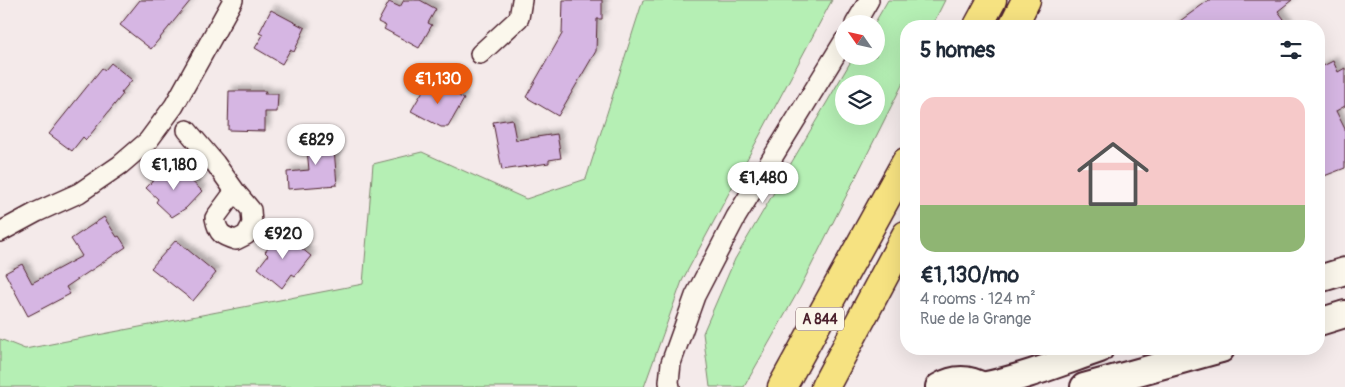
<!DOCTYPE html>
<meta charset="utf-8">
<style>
:root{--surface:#fff;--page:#f6f6f7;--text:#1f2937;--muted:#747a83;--line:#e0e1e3;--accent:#ea580c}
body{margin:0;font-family:Pangolin,sans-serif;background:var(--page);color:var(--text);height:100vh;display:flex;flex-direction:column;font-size:19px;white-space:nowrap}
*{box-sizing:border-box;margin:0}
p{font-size:16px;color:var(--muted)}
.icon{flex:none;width:28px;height:28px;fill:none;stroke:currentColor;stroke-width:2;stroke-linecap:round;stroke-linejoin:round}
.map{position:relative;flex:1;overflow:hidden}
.sheet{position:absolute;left:900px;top:20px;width:425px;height:335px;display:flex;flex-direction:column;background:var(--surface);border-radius:20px;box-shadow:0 5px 20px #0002}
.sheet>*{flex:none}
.needle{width:32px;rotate:304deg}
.controls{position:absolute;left:835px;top:15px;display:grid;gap:10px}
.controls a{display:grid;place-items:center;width:50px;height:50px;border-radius:50%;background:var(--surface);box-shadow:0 5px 20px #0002;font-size:25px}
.price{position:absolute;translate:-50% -42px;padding:0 11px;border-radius:18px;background:#fff;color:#222;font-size:16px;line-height:32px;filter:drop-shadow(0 1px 2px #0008)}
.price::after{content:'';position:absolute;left:50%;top:30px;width:15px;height:11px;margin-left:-8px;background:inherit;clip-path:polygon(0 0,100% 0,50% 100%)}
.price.on{background:var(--accent);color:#fff}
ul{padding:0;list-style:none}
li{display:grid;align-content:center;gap:10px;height:265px;padding:0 20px}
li+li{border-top:1px solid var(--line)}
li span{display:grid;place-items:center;height:155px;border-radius:15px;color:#555}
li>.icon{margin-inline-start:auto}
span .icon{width:90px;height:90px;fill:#fffc;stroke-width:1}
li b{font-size:21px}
h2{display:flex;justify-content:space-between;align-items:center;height:60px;padding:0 20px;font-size:21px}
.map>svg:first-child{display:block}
.green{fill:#b5efb4;stroke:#808770;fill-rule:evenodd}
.building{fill:#d6b6e3;stroke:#4a1f2b;filter:url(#shadow)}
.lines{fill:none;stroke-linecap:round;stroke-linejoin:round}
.street-casing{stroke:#4a1f2b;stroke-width:22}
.secondary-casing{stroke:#4a1f2b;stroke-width:30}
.highway-casing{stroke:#4a1f2b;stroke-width:31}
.street{stroke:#fbf7ec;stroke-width:19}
.secondary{stroke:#fbf7ec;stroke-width:26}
.highway{stroke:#f6e281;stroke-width:28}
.labels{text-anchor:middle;stroke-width:4;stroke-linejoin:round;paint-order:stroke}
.shield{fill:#fbf7ec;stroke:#7f6065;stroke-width:1}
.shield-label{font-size:14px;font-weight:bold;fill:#4a1f2b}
</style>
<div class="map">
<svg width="1345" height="387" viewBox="0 0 1345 387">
<defs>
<filter id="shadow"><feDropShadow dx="4.5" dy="-4.5" stdDeviation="2.5" flood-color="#0004"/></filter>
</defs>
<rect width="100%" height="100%" fill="#f4eaea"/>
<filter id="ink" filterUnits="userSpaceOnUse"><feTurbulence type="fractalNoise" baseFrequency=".02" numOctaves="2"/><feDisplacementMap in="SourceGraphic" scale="10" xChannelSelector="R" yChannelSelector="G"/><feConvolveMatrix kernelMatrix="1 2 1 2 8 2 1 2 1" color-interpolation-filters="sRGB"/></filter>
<g filter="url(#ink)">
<g class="green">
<polygon points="643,0 832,0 682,281 644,387 0,387 0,339 25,349 363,284 373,164 422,152 526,199 586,179"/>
<path d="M 888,0 L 945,0 L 932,26 L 906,26 L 906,77 L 800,288 L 744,387 L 710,387 L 703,333 L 735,259 L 854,56 L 876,56 L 876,24 L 874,24 ZM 844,84 L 876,84 L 876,116 L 844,116 Z"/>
</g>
<g class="building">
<polygon points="140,0 191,0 151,49 120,25"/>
<polygon points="404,0 420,0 436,9 428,23 432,25 419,48 384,29 386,26 378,22 389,2 400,7"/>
<polygon points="563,0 602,0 602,19 597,19 596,51 558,116 526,97 562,34"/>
<polygon points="1209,0 1292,0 1278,11 1289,26 1173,26"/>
<polygon points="271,10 305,28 294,52 290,50 282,64 255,48 263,35 259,33"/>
<polygon points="1333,61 1338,72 1345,68 1345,106 1336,111 1345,129 1345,168 1319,178 1319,68"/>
<polygon points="111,63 132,80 121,93 123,94 86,140 83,137 72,151 49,134 102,68 105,70"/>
<polygon points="430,79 464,99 448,127 441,127 411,111"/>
<polygon points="229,91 266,91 264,94 278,94 277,112 265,112 265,131 228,130"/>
<polygon points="512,119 516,140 557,134 561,158 549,160 549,163 502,170 493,122"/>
<polygon points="333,137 337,185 288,189 287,172 309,170 306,140"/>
<polygon points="168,165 179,175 182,172 202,191 186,208 172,217 156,202 158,199 146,188"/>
<polygon points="104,217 117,237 119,236 126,247 66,287 70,294 28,316 5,273 22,264 32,283 82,256 71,239"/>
<polygon points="281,232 311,256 295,276 292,274 282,288 258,268 268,255 265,252"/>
<polygon points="176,240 216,273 193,301 151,268"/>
</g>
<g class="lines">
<defs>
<g id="street">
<polyline points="855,24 869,0"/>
<polyline points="480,54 519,18 522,0"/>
<path d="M 187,130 L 215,163 L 235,191 L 251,210 L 252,224 L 246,235 L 236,240 C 222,236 218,234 215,218 L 235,191"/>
<polyline points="0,232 37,212 79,193 120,165 148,141 174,106 233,0"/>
<polyline points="670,387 669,382 671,363 695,296 736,217 844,41"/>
</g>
<g id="secondary">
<polyline points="1319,279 1345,271"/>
<polyline points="1319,322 1345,314"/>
<path d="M 982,386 C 1023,378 1062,362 1100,349"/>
<path d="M 939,387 C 954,378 969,378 984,387"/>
<polyline points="1084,387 1221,349"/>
</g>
<g id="highway">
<polyline points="978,26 992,0"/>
<polyline points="1013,26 1026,0"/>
<polyline points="782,387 906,162"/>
<polyline points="825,387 906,235"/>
</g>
</defs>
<use href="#street" class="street-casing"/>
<use href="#secondary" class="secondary-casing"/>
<use href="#highway" class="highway-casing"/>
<use href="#street" class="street"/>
<use href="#secondary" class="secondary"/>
<use href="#highway" class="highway"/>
</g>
</g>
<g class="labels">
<rect class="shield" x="796" y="307.5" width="48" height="23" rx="4"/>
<g class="shield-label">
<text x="820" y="324">A 844</text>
</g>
</g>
</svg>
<div class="controls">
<a><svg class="needle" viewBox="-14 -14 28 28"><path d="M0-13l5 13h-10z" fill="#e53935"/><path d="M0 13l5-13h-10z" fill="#747a83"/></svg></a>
<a><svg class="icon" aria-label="layers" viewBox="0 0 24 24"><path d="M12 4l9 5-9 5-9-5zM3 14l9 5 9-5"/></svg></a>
</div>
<b class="price on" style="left:438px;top:105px">€1,130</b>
<b class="price" style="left:316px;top:166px">€829</b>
<b class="price" style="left:174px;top:191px">€1,180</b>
<b class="price" style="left:763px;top:204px">€1,480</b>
<b class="price" style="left:283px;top:260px">€920</b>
<section class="sheet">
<h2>5 homes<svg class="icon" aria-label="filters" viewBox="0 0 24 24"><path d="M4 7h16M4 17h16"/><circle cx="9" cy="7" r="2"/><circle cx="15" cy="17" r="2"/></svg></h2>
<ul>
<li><span style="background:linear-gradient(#f6c9c9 70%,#8fb573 0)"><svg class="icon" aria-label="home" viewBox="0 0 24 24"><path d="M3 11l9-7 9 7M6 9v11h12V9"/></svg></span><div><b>€1,130/mo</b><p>4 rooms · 124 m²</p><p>Rue de la Grange</p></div></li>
</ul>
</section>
</div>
